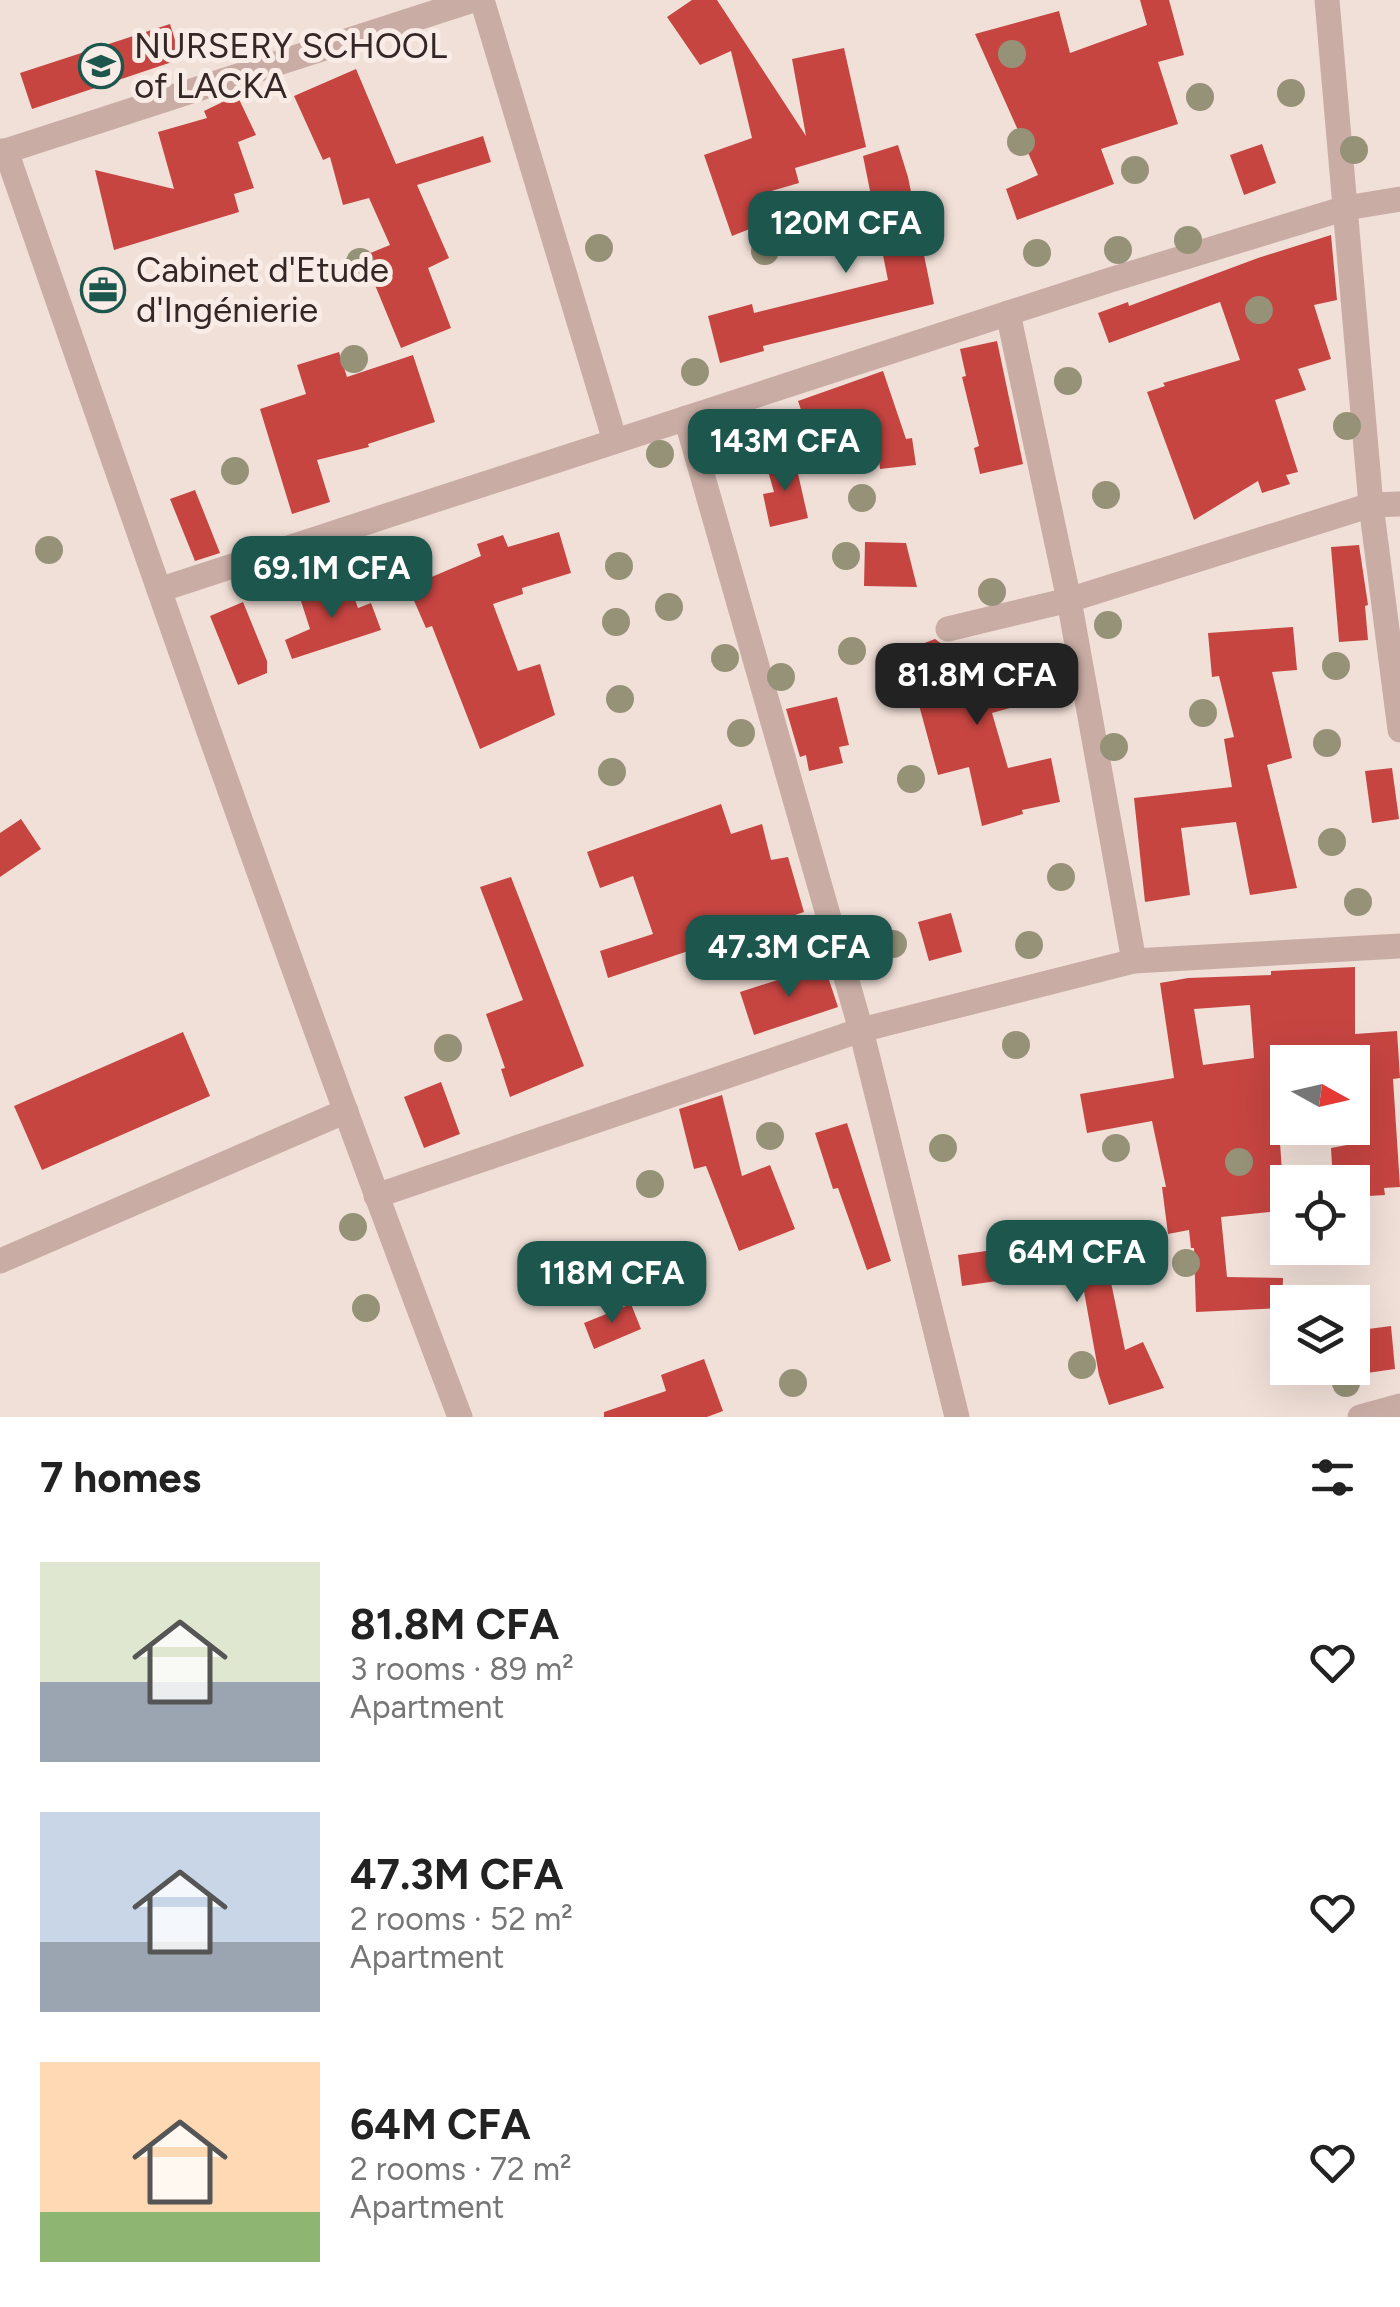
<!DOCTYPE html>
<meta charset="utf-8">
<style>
:root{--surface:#fff;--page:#f6f6f6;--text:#222;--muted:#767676;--accent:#1c564d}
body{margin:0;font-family:Figtree,sans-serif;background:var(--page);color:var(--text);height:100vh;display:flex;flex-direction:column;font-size:38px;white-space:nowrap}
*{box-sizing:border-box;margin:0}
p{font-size:32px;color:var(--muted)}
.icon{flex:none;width:55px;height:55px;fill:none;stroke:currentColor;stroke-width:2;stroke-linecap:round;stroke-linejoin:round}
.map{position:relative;height:1417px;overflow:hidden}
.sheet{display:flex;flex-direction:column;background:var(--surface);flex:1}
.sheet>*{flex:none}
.needle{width:65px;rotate:98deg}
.fabs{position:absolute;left:1270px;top:1045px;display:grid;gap:20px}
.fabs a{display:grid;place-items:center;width:100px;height:100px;border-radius:0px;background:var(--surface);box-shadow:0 10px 40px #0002;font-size:50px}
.price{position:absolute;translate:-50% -85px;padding:0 22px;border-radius:20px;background:var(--accent);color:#fff;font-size:32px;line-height:65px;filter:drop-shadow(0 2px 5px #0008)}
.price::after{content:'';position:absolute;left:50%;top:60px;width:30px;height:22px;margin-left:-15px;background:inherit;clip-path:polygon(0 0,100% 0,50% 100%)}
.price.on{background:#222;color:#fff}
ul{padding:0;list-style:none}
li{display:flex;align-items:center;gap:30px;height:250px;padding:0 40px}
li span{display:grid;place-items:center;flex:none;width:280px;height:200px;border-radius:0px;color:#555}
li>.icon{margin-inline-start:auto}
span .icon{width:120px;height:120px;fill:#fffc;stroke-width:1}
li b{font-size:42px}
h2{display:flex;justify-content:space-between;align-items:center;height:120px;padding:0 40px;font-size:42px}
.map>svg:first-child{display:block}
.building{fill:#c64541;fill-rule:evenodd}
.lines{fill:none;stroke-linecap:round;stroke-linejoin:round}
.minor{stroke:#c9ada5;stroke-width:25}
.tree{fill:#969278}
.labels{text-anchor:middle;stroke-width:10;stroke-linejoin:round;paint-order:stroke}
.poi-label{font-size:35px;fill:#342726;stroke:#f9ebe5;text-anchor:start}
</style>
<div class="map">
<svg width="1400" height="1417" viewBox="0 0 1400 1417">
<rect width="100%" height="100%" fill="#f1e0d8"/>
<g class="building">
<polygon points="692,0 717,0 806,136 792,59 844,48 866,147 795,168 799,183 761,194 772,220 732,236 704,155 752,138 731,51 700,65 667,17"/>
<polygon points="1140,0 1169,0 1184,55 1158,62 1178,124 1101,149 1114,184 1017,220 1006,189 1038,175 975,34 1059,11 1070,53 1147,25"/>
<polygon points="170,24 181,59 32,109 20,73"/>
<polygon points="356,69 396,164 483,136 491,162 417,185 449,258 428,268 451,328 401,348 363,256 390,245 369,198 343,205 330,157 323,160 294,96"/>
<polygon points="237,95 256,135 238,142 254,188 234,194 239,212 114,250 95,170 174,189 158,132 207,118 204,111"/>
<polygon points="1262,144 1276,183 1244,195 1230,155"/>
<polygon points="898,145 908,177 934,304 763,346 764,351 720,363 708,316 752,304 754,313 888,280 863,156"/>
<polygon points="1331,235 1337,300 1314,305 1331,359 1298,369 1306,390 1275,400 1298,472 1286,475 1290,484 1262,493 1258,481 1194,520 1147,392 1165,386 1163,383 1240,360 1220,302 1109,343 1098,313 1128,302 1129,306 1258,258"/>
<polygon points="997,341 1023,464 980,474 974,448 979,446 962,377 966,376 960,349"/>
<polygon points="339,352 347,377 413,355 435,422 368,444 369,447 317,460 330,502 292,514 260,409 306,394 297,365"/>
<polygon points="883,371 906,439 912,438 916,465 880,469 874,418 811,439 798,401"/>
<polygon points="794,456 808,518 770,527 763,494 774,492 766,464"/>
<polygon points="195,490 220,553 195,561 170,499"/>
<polygon points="559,532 571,573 522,588 523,594 493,604 518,671 540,664 555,715 480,749 432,626 426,628 408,587 481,556 477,544 503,535 508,547"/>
<polygon points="865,542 906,543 917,587 864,586"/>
<polygon points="1359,545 1368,605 1365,606 1368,640 1339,642 1331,547"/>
<polygon points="349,583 358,608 371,603 381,630 292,659 285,640 310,629 300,598"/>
<polygon points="243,602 267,661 267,673 238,685 210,616"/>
<polygon points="1293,627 1297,670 1272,672 1292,758 1267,765 1297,888 1250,895 1236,822 1181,828 1190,895 1145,902 1134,798 1232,787 1224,739 1234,737 1219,676 1212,677 1208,633"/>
<polygon points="935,639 942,644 952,645 961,671 1020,655 1031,702 992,713 1008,768 1051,758 1060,802 1022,810 1023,814 982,826 969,767 938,775 916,694 911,696 899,662 908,659 906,650"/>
<polygon points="837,697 849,745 839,747 843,763 809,771 806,755 800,757 786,709"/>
<polygon points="1392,768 1399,819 1372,823 1365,771"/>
<polygon points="721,804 731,834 762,824 771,860 788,857 804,912 608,978 600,951 653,934 633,876 600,888 587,852"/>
<polygon points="21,819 41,849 0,877 0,833"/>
<polygon points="511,877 584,1066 510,1097 501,1069 505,1068 486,1014 523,1000 480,887"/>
<polygon points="951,913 962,952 929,961 918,922"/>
<polygon points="824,965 838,1007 754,1035 740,992"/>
<path d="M 1355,967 L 1355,1034 L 1397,1031 L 1400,1078 L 1393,1079 L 1400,1187 L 1384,1188 L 1385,1195 L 1352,1197 L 1352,1182 L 1333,1182 L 1331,1148 L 1347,1145 L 1347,1128 L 1352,1128 L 1352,1062 L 1288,1062 L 1288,1097 L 1277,1098 L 1282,1172 L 1275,1173 L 1280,1211 L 1221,1217 L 1227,1277 L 1283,1278 L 1282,1308 L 1196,1312 L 1194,1248 L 1191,1248 L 1189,1230 L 1168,1234 L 1162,1187 L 1166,1187 L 1152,1121 L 1087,1133 L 1080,1094 L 1174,1078 L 1160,983 L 1188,978 L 1271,975 L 1271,971 ZM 1250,1005 L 1254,1058 L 1203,1065 L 1194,1009 Z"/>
<polygon points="183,1032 210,1096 42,1170 14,1106"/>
<polygon points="441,1082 460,1134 424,1148 404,1097"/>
<polygon points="722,1095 742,1176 770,1165 795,1229 739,1251 706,1166 694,1169 679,1109"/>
<polygon points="847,1123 891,1261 867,1270 838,1188 833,1189 815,1133"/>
<polygon points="1101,1234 1125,1350 1143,1342 1164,1388 1109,1405 1099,1375 1080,1269 962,1286 958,1255 993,1250 994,1252"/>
<polygon points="631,1304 641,1329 594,1349 584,1323"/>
<polygon points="1391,1326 1395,1369 1360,1374 1353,1331"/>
<polygon points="704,1359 723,1411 707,1417 604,1417 604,1412 666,1391 661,1375"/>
</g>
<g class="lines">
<g class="minor">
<polyline points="482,0 615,441"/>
<polyline points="1327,0 1371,505 1400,730"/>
<path d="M 0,151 L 6,151 C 153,574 300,998 460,1417"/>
<polyline points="6,151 473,0"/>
<polyline points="1008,313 1069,600 1134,961"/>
<polyline points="686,418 861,1030 957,1417"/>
<polyline points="159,590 1110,280 1346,208 1400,199"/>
<polyline points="948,629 1069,600 1371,505 1400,504"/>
<polyline points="376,1196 861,1030 1134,961 1400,946"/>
<polyline points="0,1261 346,1111"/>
<polyline points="1360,1417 1400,1406"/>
</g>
</g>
<g class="tree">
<circle cx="1012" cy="54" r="14"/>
<circle cx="1291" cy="93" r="14"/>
<circle cx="1200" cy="97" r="14"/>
<circle cx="1021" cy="142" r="14"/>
<circle cx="1354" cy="150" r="14"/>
<circle cx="1135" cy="170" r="14"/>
<circle cx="847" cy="217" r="14"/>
<circle cx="799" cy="231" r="14"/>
<circle cx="1188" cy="240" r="14"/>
<circle cx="599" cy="248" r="14"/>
<circle cx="1118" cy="250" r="14"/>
<circle cx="765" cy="251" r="14"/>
<circle cx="1037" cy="253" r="14"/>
<circle cx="360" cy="262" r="14"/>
<circle cx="1259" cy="310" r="14"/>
<circle cx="354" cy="359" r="14"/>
<circle cx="695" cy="372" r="14"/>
<circle cx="1068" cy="381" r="14"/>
<circle cx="1347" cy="426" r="14"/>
<circle cx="660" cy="454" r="14"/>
<circle cx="235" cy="471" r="14"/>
<circle cx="1106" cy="495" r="14"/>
<circle cx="862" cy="498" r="14"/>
<circle cx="49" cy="550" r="14"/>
<circle cx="846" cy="556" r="14"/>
<circle cx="619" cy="566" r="14"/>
<circle cx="992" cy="592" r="14"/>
<circle cx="669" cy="607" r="14"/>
<circle cx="616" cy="622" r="14"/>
<circle cx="1108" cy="625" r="14"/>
<circle cx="852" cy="651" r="14"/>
<circle cx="725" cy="658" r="14"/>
<circle cx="1336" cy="666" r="14"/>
<circle cx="781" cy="677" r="14"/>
<circle cx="620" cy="699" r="14"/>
<circle cx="1203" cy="713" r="14"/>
<circle cx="741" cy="733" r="14"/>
<circle cx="1327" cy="743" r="14"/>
<circle cx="1114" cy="747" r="14"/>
<circle cx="612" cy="772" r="14"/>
<circle cx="911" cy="779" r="14"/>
<circle cx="1332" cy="842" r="14"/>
<circle cx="1061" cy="877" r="14"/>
<circle cx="1358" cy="902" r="14"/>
<circle cx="893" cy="944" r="14"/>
<circle cx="1029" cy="945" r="14"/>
<circle cx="1016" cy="1045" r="14"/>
<circle cx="448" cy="1048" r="14"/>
<circle cx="770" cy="1136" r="14"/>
<circle cx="943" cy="1148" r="14"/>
<circle cx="1116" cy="1148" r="14"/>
<circle cx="1239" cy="1162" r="14"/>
<circle cx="650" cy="1184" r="14"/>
<circle cx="353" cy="1227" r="14"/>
<circle cx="1186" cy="1263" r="14"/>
<circle cx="366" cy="1308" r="14"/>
<circle cx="1082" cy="1365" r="14"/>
<circle cx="793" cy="1383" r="14"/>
<circle cx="1346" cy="1383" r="14"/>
</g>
<defs>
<symbol id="school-ring" viewBox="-11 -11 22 22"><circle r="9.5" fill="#f9ebe5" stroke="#1c564d" stroke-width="1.5"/><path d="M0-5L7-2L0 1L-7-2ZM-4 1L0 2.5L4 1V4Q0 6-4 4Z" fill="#1c564d"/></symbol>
<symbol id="office-ring" viewBox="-11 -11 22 22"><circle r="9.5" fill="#f9ebe5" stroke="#1c564d" stroke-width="1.5"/><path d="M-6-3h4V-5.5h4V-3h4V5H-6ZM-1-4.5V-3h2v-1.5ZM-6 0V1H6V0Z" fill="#1c564d"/></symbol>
</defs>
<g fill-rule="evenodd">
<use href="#school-ring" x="76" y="41" width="50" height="50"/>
<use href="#office-ring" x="78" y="265" width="50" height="50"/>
</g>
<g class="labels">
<g class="poi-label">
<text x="134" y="58">NURSERY SCHOOL<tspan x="134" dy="40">of LACKA</tspan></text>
<text x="136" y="282">Cabinet d'Etude<tspan x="136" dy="40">d'Ingénierie</tspan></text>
</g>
</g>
</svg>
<div class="fabs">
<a><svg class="needle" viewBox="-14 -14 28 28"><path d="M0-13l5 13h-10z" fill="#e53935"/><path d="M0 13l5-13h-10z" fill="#767676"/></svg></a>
<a><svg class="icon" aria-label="locate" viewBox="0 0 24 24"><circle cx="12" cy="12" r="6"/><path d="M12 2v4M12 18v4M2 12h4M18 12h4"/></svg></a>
<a><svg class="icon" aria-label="layers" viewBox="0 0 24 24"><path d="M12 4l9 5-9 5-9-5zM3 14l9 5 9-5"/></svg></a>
</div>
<b class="price" style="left:846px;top:276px">120M CFA</b>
<b class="price" style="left:785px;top:494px">143M CFA</b>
<b class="price" style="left:332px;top:621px">69.1M CFA</b>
<b class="price on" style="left:977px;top:728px">81.8M CFA</b>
<b class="price" style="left:789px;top:1000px">47.3M CFA</b>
<b class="price" style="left:1077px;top:1305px">64M CFA</b>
<b class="price" style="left:612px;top:1326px">118M CFA</b>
</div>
<section class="sheet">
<h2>7 homes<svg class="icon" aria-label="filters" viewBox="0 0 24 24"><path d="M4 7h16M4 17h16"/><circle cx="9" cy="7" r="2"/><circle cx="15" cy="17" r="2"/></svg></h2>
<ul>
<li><span style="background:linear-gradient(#dfe7d0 60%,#9aa5b1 0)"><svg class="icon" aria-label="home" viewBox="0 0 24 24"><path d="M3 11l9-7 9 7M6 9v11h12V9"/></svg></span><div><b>81.8M CFA</b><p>3 rooms · 89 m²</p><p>Apartment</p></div><svg class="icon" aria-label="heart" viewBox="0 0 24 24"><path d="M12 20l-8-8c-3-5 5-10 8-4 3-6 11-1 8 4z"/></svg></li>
<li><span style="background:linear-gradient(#c9d6e8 65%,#9aa5b1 0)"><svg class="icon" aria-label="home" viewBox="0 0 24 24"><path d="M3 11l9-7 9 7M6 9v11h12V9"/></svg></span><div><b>47.3M CFA</b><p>2 rooms · 52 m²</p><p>Apartment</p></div><svg class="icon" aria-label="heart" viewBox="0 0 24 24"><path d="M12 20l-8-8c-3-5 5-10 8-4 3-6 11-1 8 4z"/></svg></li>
<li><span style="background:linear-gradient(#ffd9b3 75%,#8fb573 0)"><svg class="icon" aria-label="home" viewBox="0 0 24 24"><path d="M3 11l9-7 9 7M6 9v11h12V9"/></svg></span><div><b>64M CFA</b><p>2 rooms · 72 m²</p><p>Apartment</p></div><svg class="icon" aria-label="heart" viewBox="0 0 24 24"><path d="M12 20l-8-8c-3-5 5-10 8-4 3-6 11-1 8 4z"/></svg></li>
</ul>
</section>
